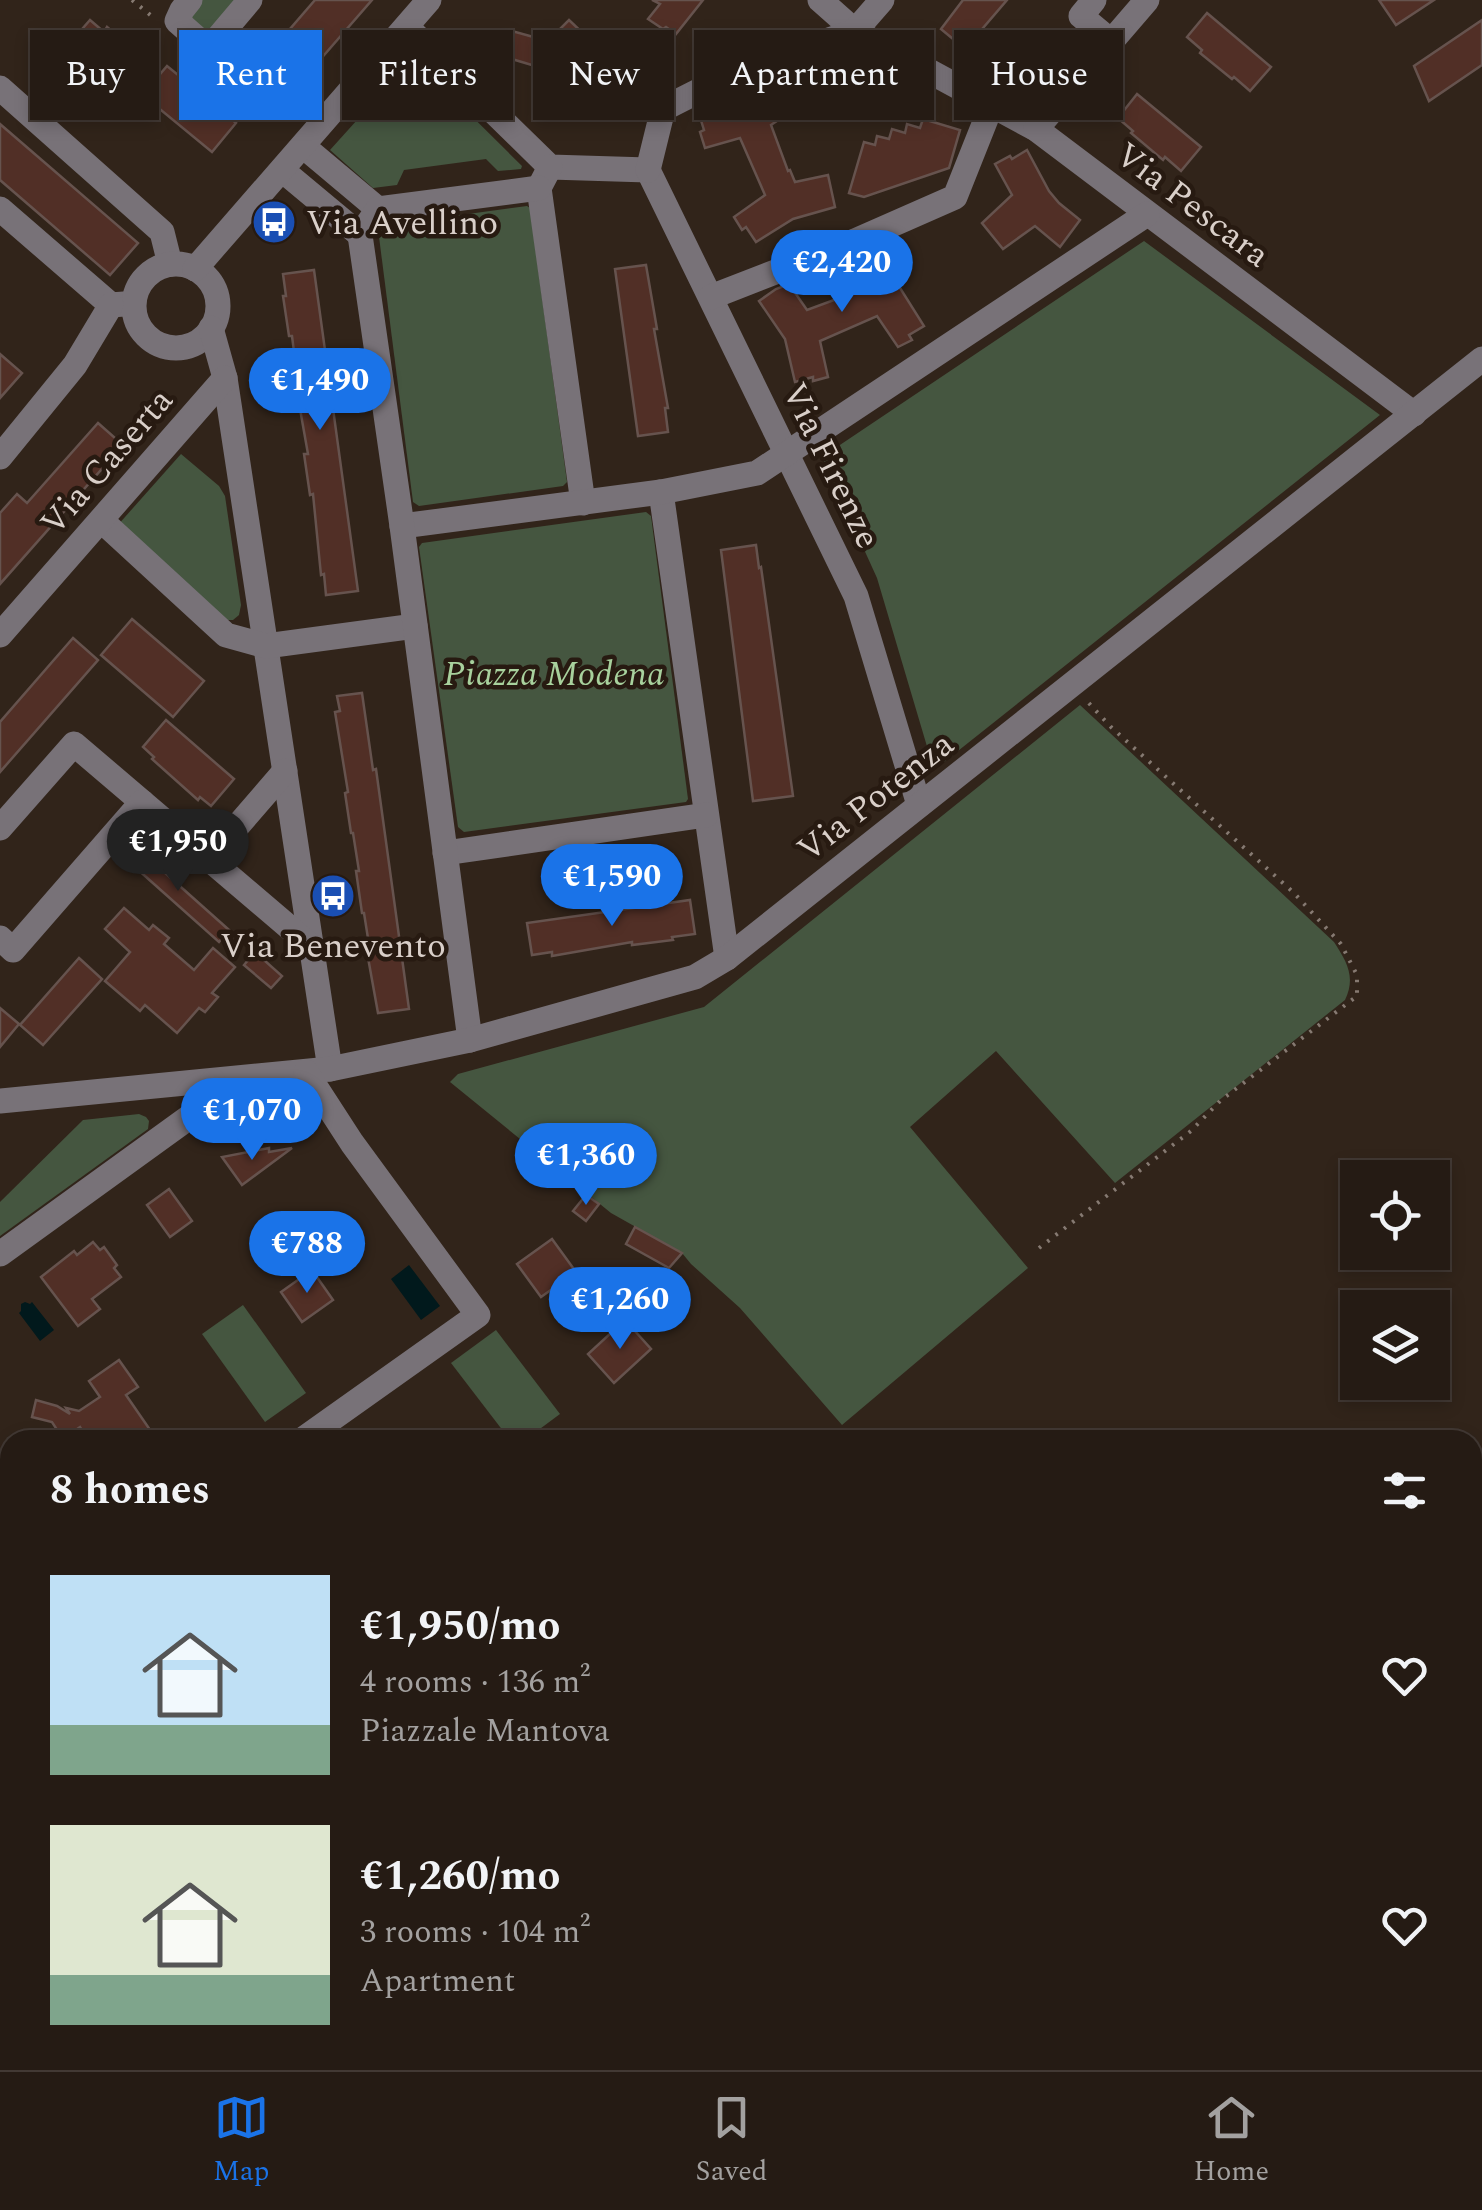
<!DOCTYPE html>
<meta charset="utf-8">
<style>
:root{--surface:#251b14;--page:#2d241d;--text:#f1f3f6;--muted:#a3a1a0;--line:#423934;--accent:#1a73e8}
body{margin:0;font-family:Spectral,serif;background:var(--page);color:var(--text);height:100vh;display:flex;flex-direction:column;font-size:38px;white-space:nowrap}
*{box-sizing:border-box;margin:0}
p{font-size:32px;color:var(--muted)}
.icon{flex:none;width:55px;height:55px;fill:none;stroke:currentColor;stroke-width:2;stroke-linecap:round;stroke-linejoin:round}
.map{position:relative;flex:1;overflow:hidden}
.drawer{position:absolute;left:0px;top:1430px;width:1482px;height:640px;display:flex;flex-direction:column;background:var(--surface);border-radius:30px 30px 0 0;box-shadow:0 5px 15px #0003,0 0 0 2px var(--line)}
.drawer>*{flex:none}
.hud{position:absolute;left:30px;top:30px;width:1422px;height:90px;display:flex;gap:20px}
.buttons{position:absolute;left:1340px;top:1160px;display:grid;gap:20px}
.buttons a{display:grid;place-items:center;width:110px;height:110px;border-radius:0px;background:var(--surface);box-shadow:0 5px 15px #0003,0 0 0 2px var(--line);font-size:50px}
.price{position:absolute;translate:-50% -85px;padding:0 22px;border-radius:35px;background:var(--accent);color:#fff;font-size:32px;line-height:65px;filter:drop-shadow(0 2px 5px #0008)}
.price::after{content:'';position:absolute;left:50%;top:60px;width:30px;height:22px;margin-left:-15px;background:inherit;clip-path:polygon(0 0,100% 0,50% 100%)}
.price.selected{background:#222;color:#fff}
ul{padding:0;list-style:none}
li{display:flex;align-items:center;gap:30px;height:250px;padding:0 50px}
li span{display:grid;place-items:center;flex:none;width:280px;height:200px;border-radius:0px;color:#555}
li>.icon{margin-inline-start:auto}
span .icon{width:120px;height:120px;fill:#fffc;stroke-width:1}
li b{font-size:42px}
h2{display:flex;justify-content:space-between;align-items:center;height:120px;padding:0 50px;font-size:42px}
.chip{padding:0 35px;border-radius:0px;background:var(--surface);box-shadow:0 5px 15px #0003,0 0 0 2px var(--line);font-size:35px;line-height:90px}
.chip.selected{background:var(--accent);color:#fff}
.dock{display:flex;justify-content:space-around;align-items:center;height:140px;border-top:2px solid var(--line);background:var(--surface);font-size:28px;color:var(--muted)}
.dock a{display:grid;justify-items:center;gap:5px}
.dock .selected{color:var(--accent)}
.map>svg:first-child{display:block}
.green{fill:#455640}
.water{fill:#01191c}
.building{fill:#512f26;stroke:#66534e;stroke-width:2.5}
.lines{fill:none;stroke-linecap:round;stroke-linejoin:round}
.path{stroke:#867a72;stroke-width:4;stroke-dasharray:2.5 8;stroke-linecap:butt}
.minor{stroke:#787278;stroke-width:25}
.labels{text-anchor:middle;stroke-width:9;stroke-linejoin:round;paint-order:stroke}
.street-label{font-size:35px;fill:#d9cfc9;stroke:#271a11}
.poi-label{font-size:35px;fill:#d9cfc9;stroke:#271a11;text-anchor:start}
.park-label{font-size:35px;font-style:italic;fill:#a8d19d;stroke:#271a11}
</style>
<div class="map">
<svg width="1482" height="2070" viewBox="0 0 1482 2070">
<rect width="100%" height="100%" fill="#31241a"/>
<g class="green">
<polygon points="200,0 242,0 210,35 190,21"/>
<polygon points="413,58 522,166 521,169 498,171 486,159 404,170 397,185 373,188 330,150"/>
<polygon points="527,206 530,208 567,482 563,486 419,506 413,502 378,229 380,226"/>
<polygon points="1144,241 1380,415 934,770 877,578 822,457"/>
<polygon points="181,454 219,486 225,496 241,605 239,615 233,620 224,620 117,526"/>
<polygon points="646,512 651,516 688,799 686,802 464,832 458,827 419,547 422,543"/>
<path d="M 1080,705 L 1334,942 C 1347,962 1356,977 1345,1000 L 1115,1183 L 996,1051 L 910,1127 L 1028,1268 L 842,1425 L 740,1308 L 691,1264 L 682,1253 L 611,1213 L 450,1082 L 458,1074 L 704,1007 Z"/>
<polygon points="139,1114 146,1117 149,1121 148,1129 0,1236 0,1202 83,1120"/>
<polygon points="243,1305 306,1393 265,1422 202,1334"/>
<polygon points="496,1330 560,1414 525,1440 510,1440 451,1363"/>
<polygon points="232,2060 423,2060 395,2070 235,2070"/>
</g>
<g class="water">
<polygon points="409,1265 440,1306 421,1320 391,1279"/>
<polygon points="25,1302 30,1304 32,1302 54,1330 40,1341 19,1313 21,1311 21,1304"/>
</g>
<g class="building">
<polygon points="315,0 372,0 312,69 285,45 295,34 290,29"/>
<polygon points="652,0 703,0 676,34 666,27 663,29 648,19 660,4"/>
<polygon points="963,0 1007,0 965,49 941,29"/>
<polygon points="1379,0 1434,0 1396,25"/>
<polygon points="1207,13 1271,67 1250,91 1234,77 1232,79 1200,53 1202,50 1187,37"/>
<polygon points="90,20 104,32 107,27 161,73 167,66 183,79 190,71 229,104 223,112 236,123 212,152 144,96 133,110 70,59 72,57 64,50"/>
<polygon points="569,20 590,40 569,62 579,98 553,105 542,68 505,57 512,31 548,41"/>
<polygon points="1482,20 1482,65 1429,101 1414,66"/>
<polygon points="781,78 799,106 771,125 788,171 790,170 795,182 828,175 835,207 793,219 756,242 746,227 742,230 734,217 765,195 740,138 705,148 700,132 704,130 699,114 742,103"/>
<polygon points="1137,94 1201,147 1181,171 1165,157 1163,160 1131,133 1133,131 1118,118"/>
<polygon points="923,119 960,130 949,168 864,197 849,193 864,142 875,145 877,136 889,139 892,129 905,133 907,124 920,128"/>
<polygon points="0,124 138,243 110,275 0,180"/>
<polygon points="1027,150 1049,191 1059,203 1080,220 1060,247 1035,226 1003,249 982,223 1012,195 995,164 1010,156 1012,159"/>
<polygon points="889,246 900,288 924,326 909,335 912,340 898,347 877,316 820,341 828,377 813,381 813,377 795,382 785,339 759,301 776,289 789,284 807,310 853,293 852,291 864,286 858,257"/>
<polygon points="646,265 657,329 654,329 668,408 665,408 668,432 638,436 615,269"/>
<polygon points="314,270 358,591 326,595 324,574 321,575 313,494 310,495 304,454 308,454 294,375 297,375 292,336 289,336 283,296 286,296 283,274"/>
<polygon points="0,354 22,373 0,398"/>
<polygon points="98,423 123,445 0,584 0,513 17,494 27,503"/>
<polygon points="756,545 759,568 761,567 793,796 753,801 721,550"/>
<polygon points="132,619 204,681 173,717 101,655"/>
<polygon points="73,638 98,660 0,772 0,722"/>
<polygon points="362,693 373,770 376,769 409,1009 378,1013 367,952 370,951 364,913 362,913 356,871 359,871 353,833 351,833 345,793 348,792 335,712 340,711 337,696"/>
<polygon points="166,720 234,779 211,806 200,797 198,800 152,759 154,757 143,747"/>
<polygon points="136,847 229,930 219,942 126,859"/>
<polygon points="690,900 695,934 672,937 673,940 632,945 632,942 552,956 552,952 532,955 527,923"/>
<polygon points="124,908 149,930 153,925 169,938 164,944 194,970 213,948 235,967 212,993 218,997 205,1012 199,1008 177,1033 145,1005 140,1011 105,981 130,952 105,929"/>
<polygon points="255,952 282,976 271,988 244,965"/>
<polygon points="79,958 102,979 43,1045 20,1025"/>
<polygon points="0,1008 19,1024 0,1047"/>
<polygon points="269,1148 269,1152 292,1148 242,1185 222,1157"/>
<polygon points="169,1189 192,1221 170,1237 147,1205"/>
<polygon points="586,1195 599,1204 586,1221 573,1211"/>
<polygon points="635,1227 682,1253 669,1268 626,1244"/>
<polygon points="314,1232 329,1253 309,1267 294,1247"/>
<polygon points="552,1239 576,1272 541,1297 517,1264"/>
<polygon points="93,1242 100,1250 104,1247 117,1265 114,1268 121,1277 92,1299 100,1309 78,1326 41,1277 74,1251 77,1255"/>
<polygon points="312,1270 333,1300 302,1322 281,1292"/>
<polygon points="625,1320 651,1349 614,1383 588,1354"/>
<polygon points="119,1360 138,1387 126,1395 157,1440 88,1440 80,1427 63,1439 52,1422 32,1417 36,1400 57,1406 70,1414 66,1408 79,1411 100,1397 89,1381"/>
</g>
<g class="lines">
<g class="path">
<polyline points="132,0 154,18"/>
<polyline points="1039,1248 1191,1131 1220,1101 1357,996 1357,975 1341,944 1294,893 1111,727 1085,699"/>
</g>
<g class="minor">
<polyline points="190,0 182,10 177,21 202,43 211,46 250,0"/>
<polyline points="820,0 855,31 1036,129 1414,414"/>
<polyline points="1094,0 1081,16 1111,41"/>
<polyline points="407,27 550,167 648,170"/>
<polyline points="0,88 162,232 170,264"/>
<polyline points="1036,129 1147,0"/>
<polyline points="303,146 378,209"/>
<polyline points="550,167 539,188 583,503"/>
<polyline points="282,170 360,235"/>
<polyline points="648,170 856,596 919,805"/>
<polyline points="648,170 663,109 738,71 855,31 882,0"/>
<polyline points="0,209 111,305 124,304"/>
<circle cx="176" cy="306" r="42"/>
<polyline points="195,269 429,0"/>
<polyline points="711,297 855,241 955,197 992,104"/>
<polyline points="211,328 225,378 330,1069"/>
<polyline points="0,457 75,365 111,305"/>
<polyline points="661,492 727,958"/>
<polyline points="102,521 226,635 266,646 415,626"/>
<polyline points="402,526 661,492 757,473 1147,214"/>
<polyline points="0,635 225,378"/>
<polyline points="0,828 74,744 311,946"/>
<polyline points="445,853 706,815"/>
<polyline points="209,859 285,771"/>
<polyline points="0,938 13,950 142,802"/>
<polyline points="470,1040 402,526 360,235 378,209 539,188"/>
<polyline points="0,1101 330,1069 470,1040 695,977 727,958 1482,359"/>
<polyline points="0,1254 195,1113 213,1081"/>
<polyline points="302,1440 478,1315 352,1143 306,1072"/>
<polyline points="0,1961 10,1962"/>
<polyline points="1414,2060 1419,2070"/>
<polyline points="102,2070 132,2060"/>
<polyline points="1048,2070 1058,2060"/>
</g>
</g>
<defs>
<symbol id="bus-disc" viewBox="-11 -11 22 22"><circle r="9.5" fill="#1a4fb4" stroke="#271a11"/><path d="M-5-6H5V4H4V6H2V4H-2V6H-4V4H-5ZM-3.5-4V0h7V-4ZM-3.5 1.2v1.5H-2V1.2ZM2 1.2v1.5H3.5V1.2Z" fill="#fff"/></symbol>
</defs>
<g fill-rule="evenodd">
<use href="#bus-disc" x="249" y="197" width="50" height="50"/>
<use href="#bus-disc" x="308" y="871" width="50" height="50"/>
</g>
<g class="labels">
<g class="street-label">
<text transform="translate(1193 204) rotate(37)" y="12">Via Pescara</text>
<text transform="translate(106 461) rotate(-49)" y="12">Via Caserta</text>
<text transform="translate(832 465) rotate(64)" y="12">Via Firenze</text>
<text transform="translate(875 796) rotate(-38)" y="12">Via Potenza</text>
</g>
<g class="poi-label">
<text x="306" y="234">Via Avellino</text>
<text x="333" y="957" text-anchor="middle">Via Benevento</text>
</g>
<g class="park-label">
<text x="554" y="685">Piazza Modena</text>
</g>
</g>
</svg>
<div class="buttons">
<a><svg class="icon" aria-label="locate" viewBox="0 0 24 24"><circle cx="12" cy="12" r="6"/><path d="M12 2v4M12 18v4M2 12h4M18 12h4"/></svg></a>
<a><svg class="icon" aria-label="layers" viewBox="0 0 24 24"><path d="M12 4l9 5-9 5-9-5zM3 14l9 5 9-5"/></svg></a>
</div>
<b class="price" style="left:842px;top:315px">€2,420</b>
<b class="price" style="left:320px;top:433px">€1,490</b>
<b class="price selected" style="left:178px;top:894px">€1,950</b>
<b class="price" style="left:612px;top:929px">€1,590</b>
<b class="price" style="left:252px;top:1163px">€1,070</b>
<b class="price" style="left:586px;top:1208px">€1,360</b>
<b class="price" style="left:307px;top:1296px">€788</b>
<b class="price" style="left:620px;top:1352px">€1,260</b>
<div class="hud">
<a class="chip">Buy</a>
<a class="chip selected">Rent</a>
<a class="chip">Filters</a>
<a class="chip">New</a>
<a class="chip">Apartment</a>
<a class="chip">House</a>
</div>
<section class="drawer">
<h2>8 homes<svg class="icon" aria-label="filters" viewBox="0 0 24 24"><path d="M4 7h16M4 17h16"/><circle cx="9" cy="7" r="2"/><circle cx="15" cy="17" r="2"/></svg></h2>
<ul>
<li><span style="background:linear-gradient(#bfe0f5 75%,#7fa58c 0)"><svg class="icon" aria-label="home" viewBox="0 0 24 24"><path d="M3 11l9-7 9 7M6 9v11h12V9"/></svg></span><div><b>€1,950/mo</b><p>4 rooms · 136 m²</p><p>Piazzale Mantova</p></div><svg class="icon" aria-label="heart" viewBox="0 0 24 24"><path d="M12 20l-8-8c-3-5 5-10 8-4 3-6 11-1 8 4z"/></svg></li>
<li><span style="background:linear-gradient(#dfe7d0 75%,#7fa58c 0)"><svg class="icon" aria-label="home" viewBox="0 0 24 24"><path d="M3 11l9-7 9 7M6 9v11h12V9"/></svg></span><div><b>€1,260/mo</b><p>3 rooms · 104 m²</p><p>Apartment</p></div><svg class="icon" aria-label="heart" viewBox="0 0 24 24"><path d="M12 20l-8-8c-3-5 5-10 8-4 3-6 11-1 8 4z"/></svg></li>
</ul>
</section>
</div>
<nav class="dock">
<a class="selected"><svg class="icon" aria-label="map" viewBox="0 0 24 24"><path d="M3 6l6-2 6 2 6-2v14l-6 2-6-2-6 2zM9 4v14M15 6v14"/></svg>Map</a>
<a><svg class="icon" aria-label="saved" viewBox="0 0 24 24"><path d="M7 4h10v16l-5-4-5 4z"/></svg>Saved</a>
<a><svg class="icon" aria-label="home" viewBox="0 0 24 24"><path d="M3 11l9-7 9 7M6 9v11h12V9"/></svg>Home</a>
</nav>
